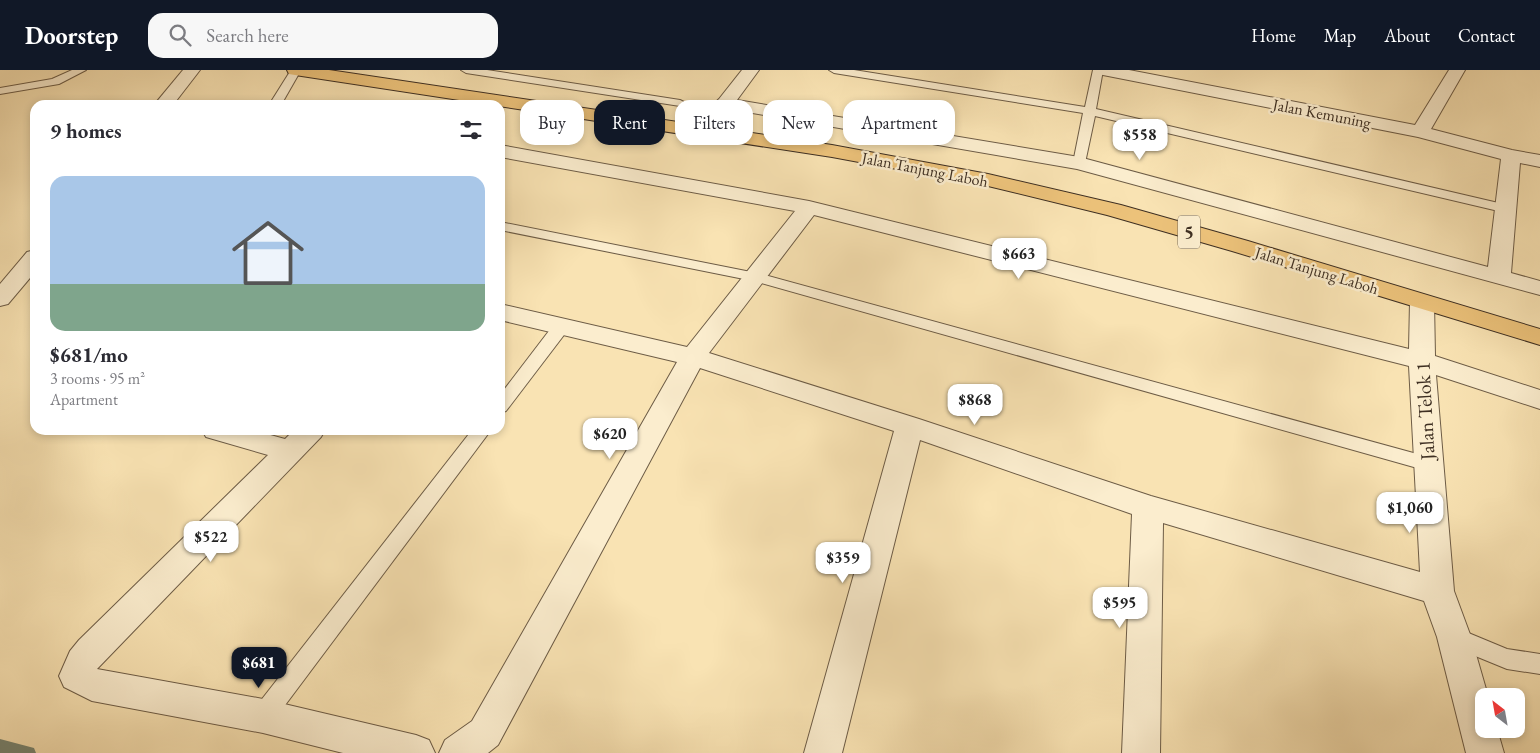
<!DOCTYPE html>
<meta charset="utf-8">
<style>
:root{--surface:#fff;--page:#f7f7f7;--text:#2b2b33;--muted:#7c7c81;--accent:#111827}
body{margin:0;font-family:"EB Garamond",serif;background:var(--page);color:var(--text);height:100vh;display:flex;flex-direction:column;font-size:19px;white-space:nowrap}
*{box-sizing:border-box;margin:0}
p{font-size:16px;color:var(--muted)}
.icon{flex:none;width:28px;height:28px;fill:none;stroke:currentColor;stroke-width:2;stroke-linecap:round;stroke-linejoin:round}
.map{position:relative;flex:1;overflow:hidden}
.panel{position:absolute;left:30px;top:30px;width:475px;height:335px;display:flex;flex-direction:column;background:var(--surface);border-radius:15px;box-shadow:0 2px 8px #0003}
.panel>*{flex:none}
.top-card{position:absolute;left:520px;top:30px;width:475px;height:45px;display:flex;gap:10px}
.needle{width:32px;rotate:329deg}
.controls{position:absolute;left:1475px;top:618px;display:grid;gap:10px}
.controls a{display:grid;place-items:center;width:50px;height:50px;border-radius:10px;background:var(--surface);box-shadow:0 2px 8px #0003;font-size:25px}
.price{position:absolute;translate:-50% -42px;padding:0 11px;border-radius:10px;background:#fff;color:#222;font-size:16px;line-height:32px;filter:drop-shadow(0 1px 2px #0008)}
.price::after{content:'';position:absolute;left:50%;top:30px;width:15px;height:11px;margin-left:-8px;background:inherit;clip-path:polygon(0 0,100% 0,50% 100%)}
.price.current{background:var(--accent);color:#fff}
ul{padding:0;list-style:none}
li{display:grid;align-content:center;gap:10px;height:265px;padding:0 20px}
li span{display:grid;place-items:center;height:155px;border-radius:15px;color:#555}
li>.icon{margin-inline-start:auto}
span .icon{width:90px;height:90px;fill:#fffc;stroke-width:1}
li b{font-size:21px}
h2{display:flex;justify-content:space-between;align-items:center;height:60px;padding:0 20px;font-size:21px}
.pill{padding:0 18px;border-radius:15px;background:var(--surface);box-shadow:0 2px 8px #0003;font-size:18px;line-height:45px}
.pill.current{background:var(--accent);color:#fff}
header{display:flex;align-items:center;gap:30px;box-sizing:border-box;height:70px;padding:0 25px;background:var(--accent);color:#fff}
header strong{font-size:24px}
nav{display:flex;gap:28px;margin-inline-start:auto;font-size:18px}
.search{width:350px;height:45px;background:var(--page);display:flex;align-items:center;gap:12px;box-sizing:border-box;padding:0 18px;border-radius:15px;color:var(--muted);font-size:19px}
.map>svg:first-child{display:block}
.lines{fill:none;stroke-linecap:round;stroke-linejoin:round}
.stream{fill:#788572;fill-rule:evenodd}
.lane-casing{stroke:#6d5c46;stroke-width:2}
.street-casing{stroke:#6d5c46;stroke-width:2}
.highway-casing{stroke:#3e2f22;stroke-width:2}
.lane{fill:#fbedce;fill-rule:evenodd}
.street{fill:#fbedce;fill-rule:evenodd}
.highway{fill:#ecc27a;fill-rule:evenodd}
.labels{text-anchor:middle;stroke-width:5;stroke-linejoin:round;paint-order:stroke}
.far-street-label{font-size:16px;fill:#3e2f22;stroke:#fbedce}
.shield{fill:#fbedce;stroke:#776856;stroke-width:1}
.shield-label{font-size:19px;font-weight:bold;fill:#3e2f22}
.street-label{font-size:20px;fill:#3e2f22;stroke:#fbedce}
</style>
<header>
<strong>Doorstep</strong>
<div class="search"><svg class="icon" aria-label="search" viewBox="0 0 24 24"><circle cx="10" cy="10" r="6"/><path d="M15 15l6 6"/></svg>Search here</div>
<nav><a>Home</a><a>Map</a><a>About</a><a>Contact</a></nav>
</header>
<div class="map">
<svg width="1540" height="683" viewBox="0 0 1540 683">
<rect width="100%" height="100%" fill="#f9e3b3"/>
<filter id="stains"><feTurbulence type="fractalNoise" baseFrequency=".004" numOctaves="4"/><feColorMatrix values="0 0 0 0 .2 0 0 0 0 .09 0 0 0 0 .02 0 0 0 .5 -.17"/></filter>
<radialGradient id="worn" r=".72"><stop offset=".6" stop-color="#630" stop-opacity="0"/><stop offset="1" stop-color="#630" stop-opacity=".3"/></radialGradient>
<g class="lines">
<polygon class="stream" points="0,669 34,678 36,683 0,683"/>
<defs>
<g id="lane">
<polygon points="72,0 86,0 59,14 0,24 0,18 52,9"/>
<polygon points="291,0 301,0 281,35 269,35"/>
<polygon points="461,0 487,0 680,30 686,33 680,36 466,3"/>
<polygon points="829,0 854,0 1085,37 1093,0 1103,0 1096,39 1507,135 1514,139 1507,143 1095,46 1085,93 1079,97 1073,93 1083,43 834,3"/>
<polygon points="500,152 761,204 1428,387 1435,389 1437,394 1435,399 1428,401 754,211 500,160"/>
<polygon points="561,252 567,253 569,257 567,261 506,341 500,343 500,325 555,253"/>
<polygon points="472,360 491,360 271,654 263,657 255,654 251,646 255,638"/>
<polygon points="1454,557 1507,579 1540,584 1540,604 1507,599 1446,574 1443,567 1446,560"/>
</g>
<g id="street">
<polygon points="183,0 200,0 173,35 154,35"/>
<path d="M 742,0 L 759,0 L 737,30 L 1079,87 L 1488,197 L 1501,89 L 1418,67 L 1103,5 L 1097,4 L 1095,0 L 1129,0 L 1415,55 L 1449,0 L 1465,0 L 1431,59 L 1512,80 L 1540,85 L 1540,97 L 1520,93 L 1511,203 L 1540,211 L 1540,225 L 1077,99 L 729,39 C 718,50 707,68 690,64 L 688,60 L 690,56 L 719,29 Z"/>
<path d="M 500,75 L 809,131 L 1409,279 L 1410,232 L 1413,227 L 1422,225 L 1431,227 L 1434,232 L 1435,286 L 1540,320 L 1540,339 L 1436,305 L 1454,521 L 1471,567 L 1488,626 L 1484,626 L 1484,659 L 1497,659 L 1504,683 L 1466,683 L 1437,567 L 1424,531 L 1163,453 L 1160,683 L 1122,683 L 1132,444 L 920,370 L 842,683 L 804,683 L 894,361 L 700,298 L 498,675 L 488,683 L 439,683 L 445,670 L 472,651 L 677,292 L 500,250 L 500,234 L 687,277 L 795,141 L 500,87 ZM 814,145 L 1409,296 L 1420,502 L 1151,426 L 919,349 L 709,283 Z"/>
<polygon points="35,180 35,202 8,234 0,236 0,214 27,182"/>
<polygon points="202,360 252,360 285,369 294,360 325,360 321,367 97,599 263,629 416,665 429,670 435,683 343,683 263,663 92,631 64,617 59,606 70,581 79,570 268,385 206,367"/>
</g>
<polygon id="highway" points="287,0 329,0 832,75 988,104 1121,135 1248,171 1540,259 1540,275 1232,181 1107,145 988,116 832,87 295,5 289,4"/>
</defs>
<use href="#lane" class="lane-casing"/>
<use href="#street" class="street-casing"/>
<use href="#highway" class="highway-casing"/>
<use href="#lane" class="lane"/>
<use href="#street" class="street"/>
<use href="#highway" class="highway"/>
</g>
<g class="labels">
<g class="far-street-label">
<text transform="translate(1322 43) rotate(11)" y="6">Jalan Kemuning</text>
<text transform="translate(925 99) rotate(11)" y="6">Jalan Tanjung Laboh</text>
<text transform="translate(1317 200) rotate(17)" y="6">Jalan Tanjung Laboh</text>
</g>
<rect class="shield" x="1178" y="145.5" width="22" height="33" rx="4"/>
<g class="shield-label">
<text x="1189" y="169">5</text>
</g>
<g class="street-label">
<text transform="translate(1425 341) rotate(-93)" y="7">Jalan Telok 1</text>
</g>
</g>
<rect width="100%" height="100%" filter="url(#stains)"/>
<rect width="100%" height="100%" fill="url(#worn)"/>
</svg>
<div class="controls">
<a><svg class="needle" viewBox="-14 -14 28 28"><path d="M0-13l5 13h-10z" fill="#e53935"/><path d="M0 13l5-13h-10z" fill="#7c7c81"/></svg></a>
</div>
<b class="price" style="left:1140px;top:91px">$558</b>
<b class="price" style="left:1019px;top:210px">$663</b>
<b class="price" style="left:975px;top:356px">$868</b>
<b class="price" style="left:610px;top:390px">$620</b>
<b class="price" style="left:1410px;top:464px">$1,060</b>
<b class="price" style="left:211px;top:493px">$522</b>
<b class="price" style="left:843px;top:514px">$359</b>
<b class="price" style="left:1120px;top:559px">$595</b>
<b class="price current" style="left:259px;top:619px">$681</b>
<div class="top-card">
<a class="pill">Buy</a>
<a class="pill current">Rent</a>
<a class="pill">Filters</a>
<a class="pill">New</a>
<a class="pill">Apartment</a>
</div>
<section class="panel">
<h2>9 homes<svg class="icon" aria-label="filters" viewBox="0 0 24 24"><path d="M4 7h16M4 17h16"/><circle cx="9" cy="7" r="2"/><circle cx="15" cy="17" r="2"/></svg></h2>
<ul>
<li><span style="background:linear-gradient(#a9c7e8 70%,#7fa58c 0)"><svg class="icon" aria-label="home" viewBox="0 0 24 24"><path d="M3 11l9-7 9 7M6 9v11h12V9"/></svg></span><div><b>$681/mo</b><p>3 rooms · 95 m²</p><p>Apartment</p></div></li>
</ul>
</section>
</div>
